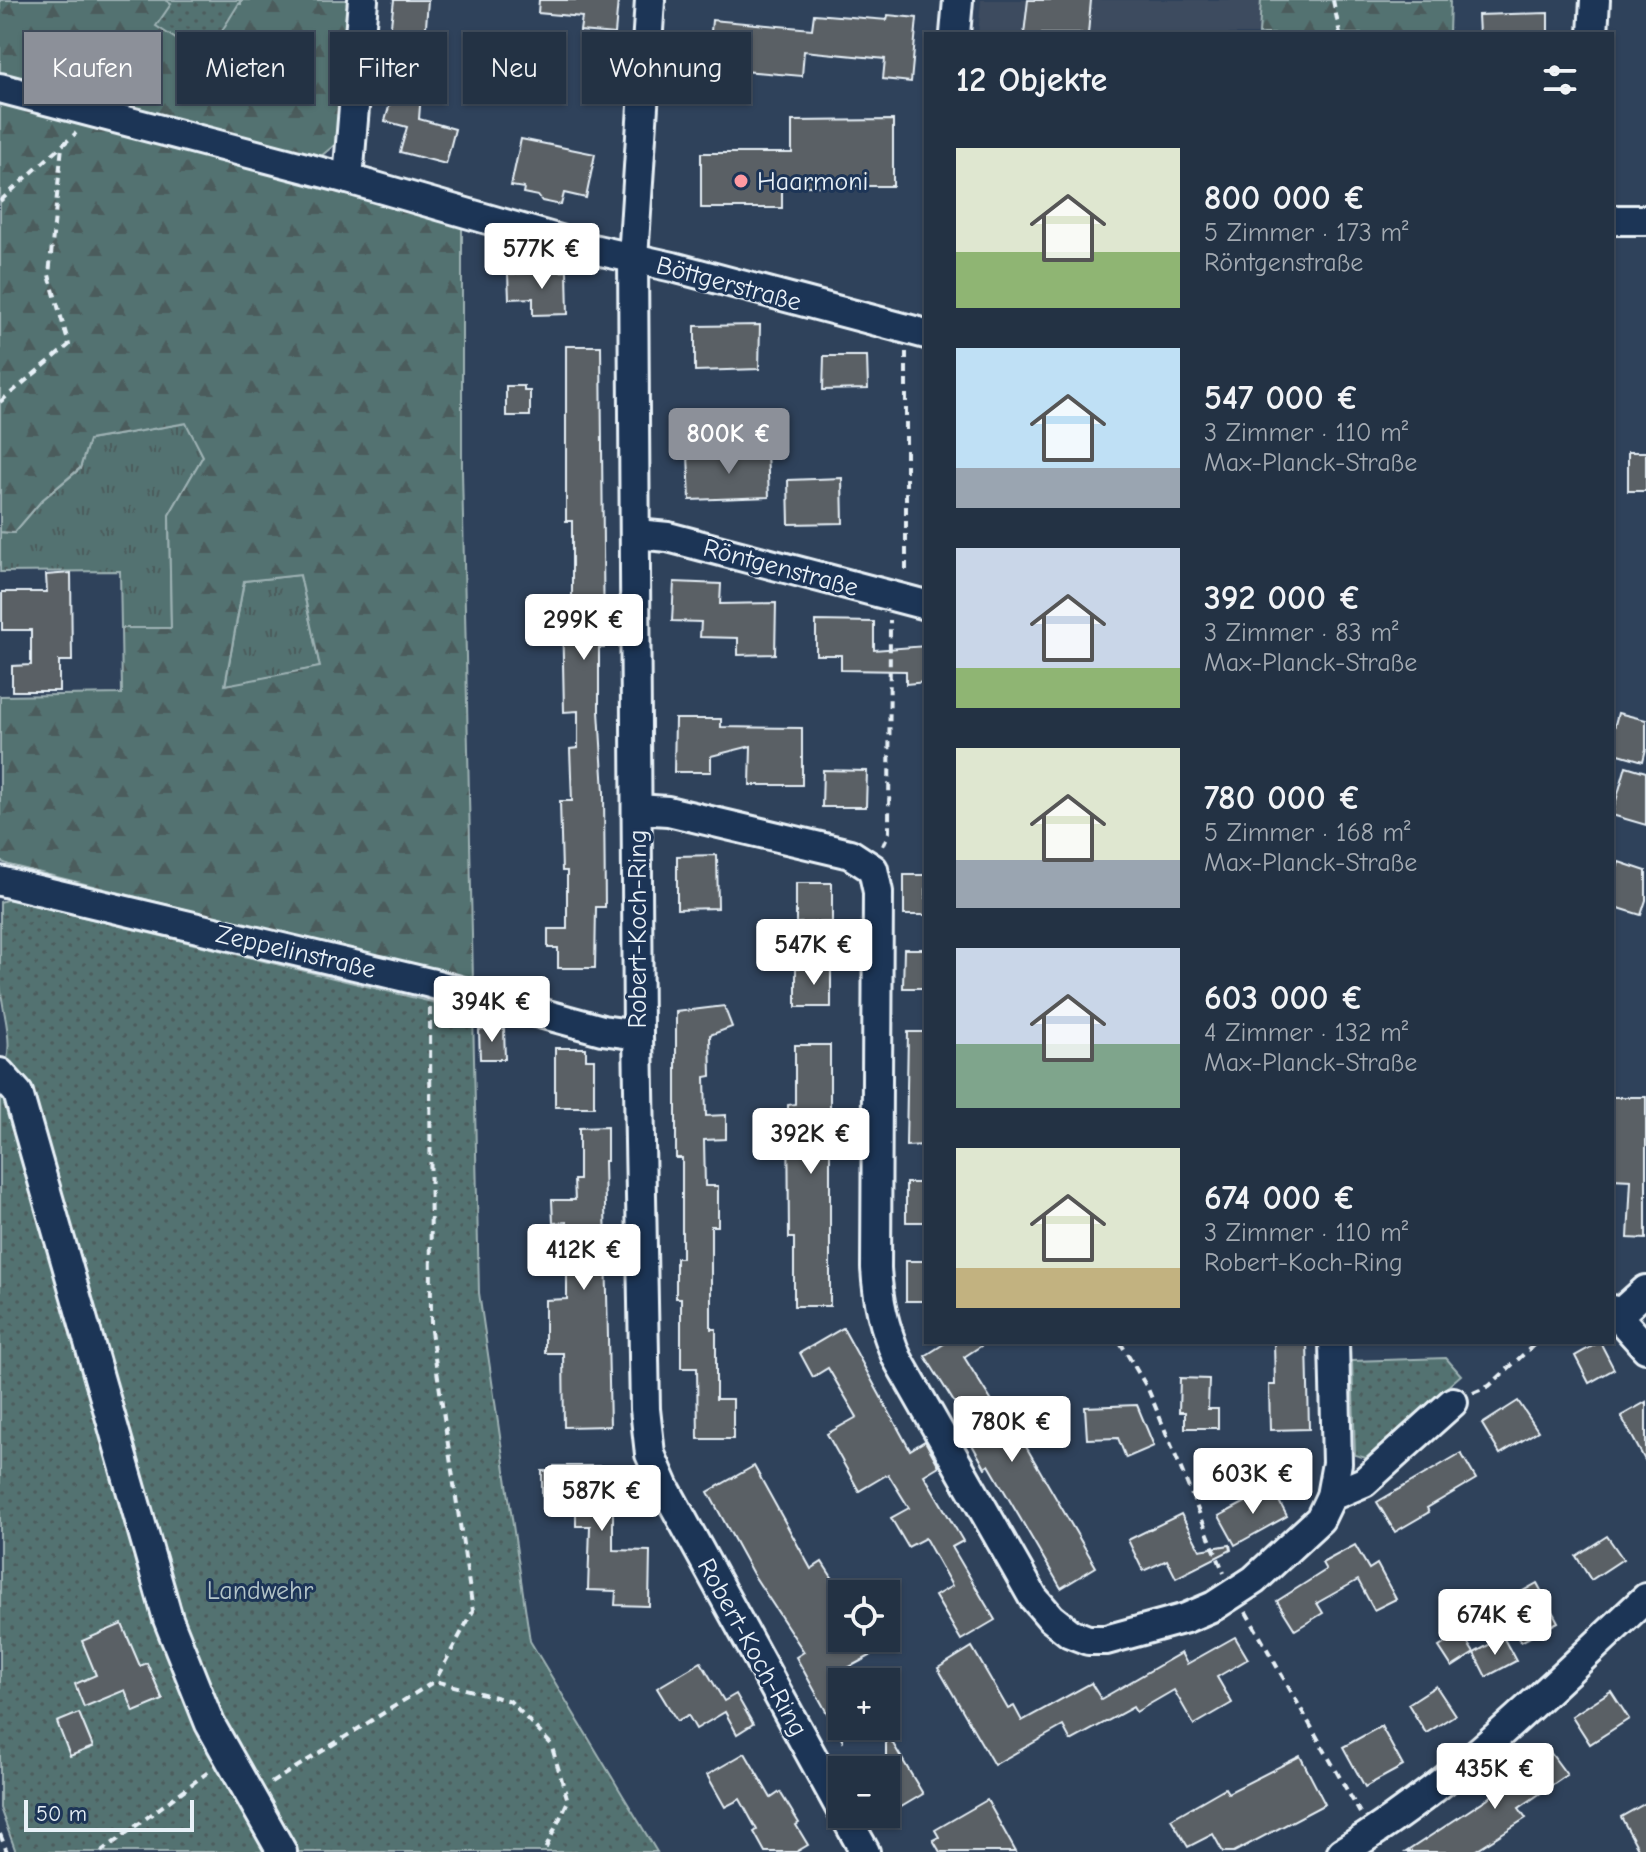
<!DOCTYPE html>
<html lang="de">
<meta charset="utf-8">
<style>
:root{--surface:#233244;--page:#2b3a4b;--text:#f1f3f6;--muted:#a3aab2;--line:#404d5d;--accent:#8c9099}
body{margin:0;font-family:"Comic Neue",sans-serif;background:var(--page);color:var(--text);height:100vh;display:flex;flex-direction:column;font-size:30px;white-space:nowrap}
*{box-sizing:border-box;margin:0}
p{font-size:26px;color:var(--muted)}
.icon{flex:none;width:44px;height:44px;fill:none;stroke:currentColor;stroke-width:2;stroke-linecap:round;stroke-linejoin:round}
.map{position:relative;flex:1;overflow:hidden}
.details{position:absolute;left:924px;top:32px;width:690px;height:1312px;display:flex;flex-direction:column;background:var(--surface);border-radius:0px;box-shadow:0 2px 6px #0004,0 0 0 2px var(--line)}
.details>*{flex:none}
.top-card{position:absolute;left:24px;top:32px;width:760px;height:72px;display:flex;gap:16px}
.controls{position:absolute;left:828px;top:1580px;display:grid;gap:16px}
.controls a{display:grid;place-items:center;width:72px;height:72px;border-radius:0px;background:var(--surface);box-shadow:0 2px 6px #0004,0 0 0 2px var(--line);font-size:40px}
.scale{position:absolute;left:24px;bottom:20px;width:170px;box-sizing:border-box;padding-left:8px;border:4px solid #e8f1f8;border-top:0;font-size:22px;line-height:28px;white-space:nowrap;color:#e8f1f8;-webkit-text-stroke:6px #1d3557;paint-order:stroke}
.price{position:absolute;translate:-50% -68px;padding:0 18px;border-radius:8px;background:#fff;color:#222;font-size:26px;line-height:52px;filter:drop-shadow(0 2px 4px #0008)}
.price::after{content:'';position:absolute;left:50%;top:48px;width:24px;height:18px;margin-left:-12px;background:inherit;clip-path:polygon(0 0,100% 0,50% 100%)}
.price.active{background:var(--accent);color:#fff}
ul{padding:0;list-style:none}
li{display:flex;align-items:center;gap:24px;height:200px;padding:0 32px}
li span{display:grid;place-items:center;flex:none;width:224px;height:160px;border-radius:0px;color:#555}
li>.icon{margin-inline-start:auto}
span .icon{width:96px;height:96px;fill:#fffc;stroke-width:1}
li b{font-size:34px}
h2{display:flex;justify-content:space-between;align-items:center;height:96px;padding:0 32px;font-size:34px}
.tag{padding:0 28px;border-radius:0px;background:var(--surface);box-shadow:0 2px 6px #0004,0 0 0 2px var(--line);font-size:28px;line-height:72px}
.tag.active{background:var(--accent);color:#fff}
.map>svg:first-child{display:block}
.built{fill:#3c4b5e}
.grass{fill:url(#grass-tufts);stroke:#9eb2b4;stroke-width:2}
.forest{fill:url(#forest-firs);stroke:#9eb2b4;stroke-width:2;fill-rule:evenodd}
.park{fill:url(#park-dots);stroke:#9eb2b4;stroke-width:2}
.building{fill:#5a6065;stroke:#e8f1f8;stroke-width:2}
.lines{fill:none;stroke-linecap:round;stroke-linejoin:round}
.minor-casing{stroke:#e8f1f8;stroke-width:34}
.path{stroke:#e8f1f8;stroke-width:4;stroke-dasharray:8 6;stroke-linecap:butt}
.minor{stroke:#1d3557;stroke-width:28}
.poi-dot{fill:#ff9aa2;stroke:#1d3557;stroke-width:3}
.labels{text-anchor:middle;stroke-width:6;stroke-linejoin:round;paint-order:stroke}
.poi-label{font-size:26px;fill:#e8f1f8;stroke:#1d3557;text-anchor:start}
.street-label{font-size:26px;fill:#e8f1f8;stroke:#1d3557}
.park-label{font-size:26px;fill:#b4c5c9;stroke:#1d3557}
</style>
<div class="map">
<svg width="1646" height="1852" viewBox="0 0 1646 1852">
<defs>
<pattern id="grass-tufts" width="24" height="20" patternUnits="userSpaceOnUse" patternTransform="scale(2)"><rect width="24" height="20" fill="#537271"/><path d="M3 7l-1-3M5 7V3M7 7l1-3M15 17l-1-3M17 17v-4M19 17l1-3" fill="none" stroke="#4c5b5c"/></pattern>
<pattern id="forest-firs" width="22" height="20" patternUnits="userSpaceOnUse" patternTransform="scale(2)"><rect width="22" height="20" fill="#537271"/><path d="M5 1l3.5 6h-7zM16 11l3.5 6h-7z" fill="#4c5b5c"/></pattern>
<pattern id="park-dots" width="8" height="8" patternUnits="userSpaceOnUse" patternTransform="scale(2)"><rect width="8" height="8" fill="#537271"/><path d="M2 2h.1M6 6h.1" fill="none" stroke="#4c5b5c" stroke-width="1.8" stroke-linecap="round"/></pattern>
</defs>
<rect width="100%" height="100%" fill="#2f425b"/>
<filter id="ink" filterUnits="userSpaceOnUse"><feTurbulence type="fractalNoise" baseFrequency=".0125" numOctaves="2"/><feDisplacementMap in="SourceGraphic" scale="16" xChannelSelector="R" yChannelSelector="G"/><feConvolveMatrix kernelMatrix="1 2 1 2 8 2 1 2 1" color-interpolation-filters="sRGB"/></filter>
<g filter="url(#ink)">
<polygon class="built" points="981,0 1261,0 1259,34 978,34"/>
<g class="grass">
<polygon points="187,423 203,456 169,515 171,628 121,628 120,571 0,572 0,532 14,533 42,500 80,469 89,440"/>
<polygon points="300,575 320,667 225,686 244,581"/>
</g>
<g class="forest">
<polygon points="0,0 165,0 172,4 241,4 241,0 349,0 338,142 320,157 0,74"/>
<polygon points="1261,0 1450,0 1449,34 1259,34"/>
<path d="M 0,99 L 462,220 L 462,471 L 473,981 L 9,865 L 0,861 L 0,696 L 122,694 L 121,628 L 171,628 L 169,515 L 203,456 L 186,423 L 89,440 L 80,468 L 42,500 L 14,533 L 0,532 ZM 300,575 L 320,667 L 225,685 L 244,581 Z"/>
</g>
<g class="park">
<polygon points="165,0 241,0 205,58 156,26 171,4"/>
<path d="M 9,899 L 473,1012 L 479,1293 L 530,1641 L 657,1852 L 16,1852 L 0,1808 L 0,1082 C 17,1043 4,1024 0,984 C 0,957 0,929 0,902 Z"/>
<polygon points="1446,1358 1461,1375 1366,1458 1355,1455 1352,1361"/>
</g>
<g class="building">
<polygon points="394,0 428,0 419,119 455,129 446,164 400,152 407,127 385,121 393,93 394,68 386,67"/>
<polygon points="539,0 618,0 615,34 580,31 582,17 538,13"/>
<polygon points="1028,0 1091,0 1088,34 1024,34"/>
<polygon points="1548,13 1548,34 1479,34 1478,15"/>
<polygon points="814,14 887,20 888,15 917,18 911,82 883,79 885,59 804,51 802,76 708,68 712,20 812,29"/>
<polygon points="893,120 893,186 782,186 782,208 701,208 701,153 792,153 792,121"/>
<polygon points="521,139 595,154 586,198 564,193 561,205 542,201 538,196 523,193 524,188 511,186"/>
<polygon points="567,271 568,314 533,315 533,298 509,299 508,274"/>
<polygon points="760,325 759,369 695,371 695,326"/>
<polygon points="566,346 601,346 604,648 599,648 599,711 604,792 605,907 596,907 595,968 558,968 558,948 548,948 548,929 567,929 567,871 562,871 560,801 572,801 570,749 578,748 578,711 564,712 562,611 572,610 572,521 566,521"/>
<polygon points="824,356 867,356 868,389 823,390"/>
<polygon points="506,386 524,386 524,391 530,391 530,416 506,416"/>
<polygon points="767,451 769,497 690,500 688,455"/>
<rect x="1628" y="452" width="18" height="39"/>
<polygon points="842,478 843,523 789,524 788,480"/>
<polygon points="71,573 72,661 59,661 59,691 12,691 12,666 31,665 31,630 2,630 2,592 47,592 46,575"/>
<polygon points="674,582 721,584 720,604 776,603 775,654 738,655 738,638 700,637 701,622 672,621"/>
<polygon points="816,621 874,622 874,650 926,646 926,682 906,684 906,671 841,670 841,655 816,655"/>
<polygon points="1618,713 1646,720 1646,749 1643,761 1612,752 1612,736"/>
<polygon points="675,719 721,719 721,727 802,728 802,785 750,785 751,746 711,756 711,772 674,772"/>
<polygon points="1626,766 1646,772 1646,825 1612,815"/>
<polygon points="823,770 867,771 866,807 822,807"/>
<polygon points="717,855 718,908 677,909 677,856"/>
<polygon points="1619,862 1646,871 1646,900 1641,915 1612,906 1612,883"/>
<rect x="904" y="875" width="22" height="40"/>
<polygon points="796,883 832,883 832,922 796,923"/>
<polygon points="904,949 926,949 926,988 903,988"/>
<polygon points="831,967 831,1007 796,1007 796,968"/>
<polygon points="724,1006 732,1027 710,1035 711,1076 705,1077 706,1116 726,1115 726,1139 704,1140 705,1186 718,1186 718,1226 711,1226 711,1329 716,1329 716,1399 733,1399 733,1439 698,1439 697,1368 681,1368 681,1298 676,1298 676,1258 682,1258 682,1158 676,1158 676,1012"/>
<polygon points="504,1029 505,1059 480,1059 479,1030"/>
<polygon points="908,1032 926,1032 926,1145 906,1146"/>
<polygon points="795,1045 830,1045 830,1306 794,1306 794,1238 789,1238 788,1105 795,1104"/>
<polygon points="555,1048 586,1048 586,1059 594,1059 594,1107 555,1107"/>
<polygon points="1612,1097 1646,1097 1646,1239 1628,1238 1631,1180 1612,1179"/>
<polygon points="607,1127 607,1161 604,1161 610,1426 564,1427 563,1353 545,1353 545,1300 567,1299 567,1222 553,1223 552,1200 575,1200 574,1180 579,1180 579,1128"/>
<rect x="906" y="1183" width="20" height="39"/>
<rect x="906" y="1261" width="20" height="40"/>
<polygon points="843,1328 910,1450 925,1441 939,1466 924,1475 963,1541 952,1547 995,1620 961,1640 935,1596 952,1586 925,1538 908,1547 891,1518 909,1508 888,1474 859,1491 827,1434 857,1417 828,1368 813,1377 800,1353"/>
<polygon points="947,1342 987,1342 964,1357 1006,1424 1021,1416 1034,1440 1025,1445 1096,1567 1061,1588 989,1465 985,1468 959,1421 964,1418 925,1356"/>
<polygon points="1274,1342 1307,1342 1309,1429 1270,1430 1269,1385 1275,1385"/>
<polygon points="1600,1342 1614,1369 1589,1383 1575,1356"/>
<polygon points="1180,1378 1209,1379 1208,1409 1218,1409 1218,1428 1185,1428 1185,1412 1179,1412"/>
<polygon points="1518,1401 1538,1431 1500,1454 1482,1424"/>
<polygon points="1646,1402 1646,1462 1621,1416"/>
<polygon points="1137,1405 1154,1446 1126,1458 1118,1438 1087,1439 1085,1407"/>
<polygon points="1461,1453 1476,1479 1427,1508 1429,1512 1395,1532 1377,1502"/>
<polygon points="554,1466 613,1466 613,1550 650,1551 649,1606 615,1605 616,1591 588,1590 590,1526 576,1526 576,1495 542,1495 542,1471 554,1471"/>
<polygon points="754,1466 811,1569 822,1562 842,1593 842,1638 861,1638 870,1656 844,1670 851,1682 842,1682 842,1740 796,1657 804,1652 753,1574 708,1492"/>
<polygon points="1272,1488 1287,1516 1235,1545 1219,1516"/>
<polygon points="1181,1514 1200,1550 1230,1545 1231,1550 1176,1578 1167,1560 1143,1571 1128,1540"/>
<polygon points="1607,1536 1623,1559 1591,1580 1576,1556"/>
<polygon points="1355,1545 1369,1569 1377,1564 1396,1599 1374,1610 1358,1580 1317,1603 1323,1613 1295,1630 1277,1601 1326,1570 1322,1563"/>
<polygon points="1537,1583 1558,1622 1521,1642 1500,1604"/>
<polygon points="122,1624 140,1666 147,1663 163,1700 134,1712 125,1690 84,1707 75,1684 96,1675 82,1641"/>
<polygon points="1461,1633 1474,1653 1452,1667 1439,1647"/>
<polygon points="1235,1637 1248,1659 1217,1677 1232,1703 1194,1725 1174,1690 1136,1712 1133,1707 1071,1741 1063,1726 994,1765 938,1668 972,1647 1008,1709 1014,1706 1022,1721 1091,1683 1101,1699 1181,1653 1187,1664"/>
<polygon points="1503,1637 1516,1661 1486,1677 1474,1653"/>
<polygon points="701,1662 724,1701 736,1694 753,1724 737,1734 725,1712 696,1729 688,1715 677,1721 657,1688"/>
<polygon points="1436,1686 1455,1715 1426,1733 1408,1704"/>
<polygon points="1611,1691 1629,1719 1590,1744 1572,1716"/>
<polygon points="79,1713 93,1747 70,1756 57,1722"/>
<polygon points="1381,1726 1403,1766 1365,1787 1343,1747"/>
<polygon points="886,1732 923,1794 886,1816"/>
<polygon points="1550,1752 1567,1775 1519,1808 1526,1818 1473,1852 1406,1852 1520,1777 1518,1774"/>
<polygon points="745,1753 771,1798 780,1792 799,1823 796,1825 808,1845 796,1852 765,1852 754,1832 757,1830 740,1799 725,1807 707,1775"/>
<polygon points="1300,1756 1325,1804 1234,1852 1223,1852 1213,1834 1188,1847 1171,1819 1225,1788 1228,1793"/>
<polygon points="987,1800 1016,1852 940,1852 933,1840 939,1837 935,1830"/>
<polygon points="1646,1803 1646,1852 1640,1852 1621,1817"/>
</g>
<g class="lines">
<defs>
<g id="minor">
<polyline points="650,0 633,258 638,1035 645,1409 650,1454 665,1488 842,1811"/>
<polyline points="955,34 958,0"/>
<polyline points="1593,34 1595,0"/>
<polyline points="0,88 348,179 588,248 673,267 926,334"/>
<polyline points="348,179 363,0"/>
<polyline points="1612,220 1646,220"/>
<polyline points="636,534 668,537 926,605"/>
<path d="M 637,809 L 668,811 L 850,854 L 873,869 L 878,892 L 876,1268 C 878,1301 884,1327 897,1358 L 1033,1597 L 1051,1618 L 1070,1633 L 1088,1640 L 1106,1640 L 1186,1618 L 1214,1606 L 1254,1580 L 1320,1519 L 1331,1496 L 1337,1463 L 1334,1342"/>
<polyline points="0,881 430,983 602,1030 638,1035"/>
<polyline points="0,1073 18,1093 168,1619 210,1724 282,1852"/>
<polyline points="1612,1310 1646,1348"/>
<polyline points="1617,1316 1646,1290"/>
<polyline points="1331,1496 1364,1482 1453,1402"/>
<polyline points="844,1814 865,1852"/>
<path d="M 1342,1852 C 1456,1784 1549,1688 1646,1598"/>
</g>
</defs>
<use href="#minor" class="minor-casing"/>
<g class="path">
<polyline points="1333,0 1340,34"/>
<polyline points="0,201 76,133"/>
<polyline points="906,352 906,575"/>
<polyline points="0,402 69,345 49,275 62,146"/>
<polyline points="883,846 889,832 890,620"/>
<polyline points="430,1008 431,1331 473,1611 435,1681"/>
<polyline points="1120,1342 1148,1389 1224,1573"/>
<polyline points="1473,1393 1489,1386 1537,1342"/>
<polyline points="1246,1612 1360,1813"/>
<polyline points="271,1783 435,1681 510,1701 551,1744 568,1801 544,1852"/>
<polyline points="0,1834 7,1852"/>
<polyline points="101,1852 208,1772"/>
</g>
<use href="#minor" class="minor"/>
</g>
</g>
<circle class="poi-dot" cx="741" cy="181" r="8"/>
<g class="labels">
<g class="poi-label">
<text x="757" y="190">Haarmoni</text>
</g>
<g class="street-label">
<text transform="translate(729 283) rotate(15)" y="9">Böttgerstraße</text>
<text transform="translate(781 567) rotate(15)" y="9">Röntgenstraße</text>
<text transform="translate(637 929) rotate(-90)" y="9">Robert-Koch-Ring</text>
<text transform="translate(296 951) rotate(13)" y="9">Zeppelinstraße</text>
<text transform="translate(753 1647) rotate(61)" y="9">Robert-Koch-Ring</text>
</g>
<g class="park-label">
<text x="260" y="1599">Landwehr</text>
</g>
</g>
</svg>
<div class="controls">
<a><svg class="icon" aria-label="locate" viewBox="0 0 24 24"><circle cx="12" cy="12" r="6"/><path d="M12 2v4M12 18v4M2 12h4M18 12h4"/></svg></a>
<a>+</a>
<a>−</a>
</div>
<div class="scale">50 m</div>
<b class="price" style="left:542px;top:291px">577K €</b>
<b class="price active" style="left:729px;top:476px">800K €</b>
<b class="price" style="left:584px;top:662px">299K €</b>
<b class="price" style="left:814px;top:987px">547K €</b>
<b class="price" style="left:492px;top:1044px">394K €</b>
<b class="price" style="left:811px;top:1176px">392K €</b>
<b class="price" style="left:584px;top:1292px">412K €</b>
<b class="price" style="left:1012px;top:1464px">780K €</b>
<b class="price" style="left:1253px;top:1516px">603K €</b>
<b class="price" style="left:602px;top:1533px">587K €</b>
<b class="price" style="left:1495px;top:1657px">674K €</b>
<b class="price" style="left:1495px;top:1811px">435K €</b>
<div class="top-card">
<a class="tag active">Kaufen</a>
<a class="tag">Mieten</a>
<a class="tag">Filter</a>
<a class="tag">Neu</a>
<a class="tag">Wohnung</a>
</div>
<section class="details">
<h2>12 Objekte<svg class="icon" aria-label="filters" viewBox="0 0 24 24"><path d="M4 7h16M4 17h16"/><circle cx="9" cy="7" r="2"/><circle cx="15" cy="17" r="2"/></svg></h2>
<ul>
<li><span style="background:linear-gradient(#dfe7d0 65%,#8fb573 0)"><svg class="icon" aria-label="home" viewBox="0 0 24 24"><path d="M3 11l9-7 9 7M6 9v11h12V9"/></svg></span><div><b>800 000 €</b><p>5 Zimmer · 173 m²</p><p>Röntgenstraße</p></div></li>
<li><span style="background:linear-gradient(#bfe0f5 75%,#9aa5b1 0)"><svg class="icon" aria-label="home" viewBox="0 0 24 24"><path d="M3 11l9-7 9 7M6 9v11h12V9"/></svg></span><div><b>547 000 €</b><p>3 Zimmer · 110 m²</p><p>Max-Planck-Straße</p></div></li>
<li><span style="background:linear-gradient(#c9d6e8 75%,#8fb573 0)"><svg class="icon" aria-label="home" viewBox="0 0 24 24"><path d="M3 11l9-7 9 7M6 9v11h12V9"/></svg></span><div><b>392 000 €</b><p>3 Zimmer · 83 m²</p><p>Max-Planck-Straße</p></div></li>
<li><span style="background:linear-gradient(#dfe7d0 70%,#9aa5b1 0)"><svg class="icon" aria-label="home" viewBox="0 0 24 24"><path d="M3 11l9-7 9 7M6 9v11h12V9"/></svg></span><div><b>780 000 €</b><p>5 Zimmer · 168 m²</p><p>Max-Planck-Straße</p></div></li>
<li><span style="background:linear-gradient(#c9d6e8 60%,#7fa58c 0)"><svg class="icon" aria-label="home" viewBox="0 0 24 24"><path d="M3 11l9-7 9 7M6 9v11h12V9"/></svg></span><div><b>603 000 €</b><p>4 Zimmer · 132 m²</p><p>Max-Planck-Straße</p></div></li>
<li><span style="background:linear-gradient(#dfe7d0 75%,#c2b280 0)"><svg class="icon" aria-label="home" viewBox="0 0 24 24"><path d="M3 11l9-7 9 7M6 9v11h12V9"/></svg></span><div><b>674 000 €</b><p>3 Zimmer · 110 m²</p><p>Robert-Koch-Ring</p></div></li>
</ul>
</section>
</div>
